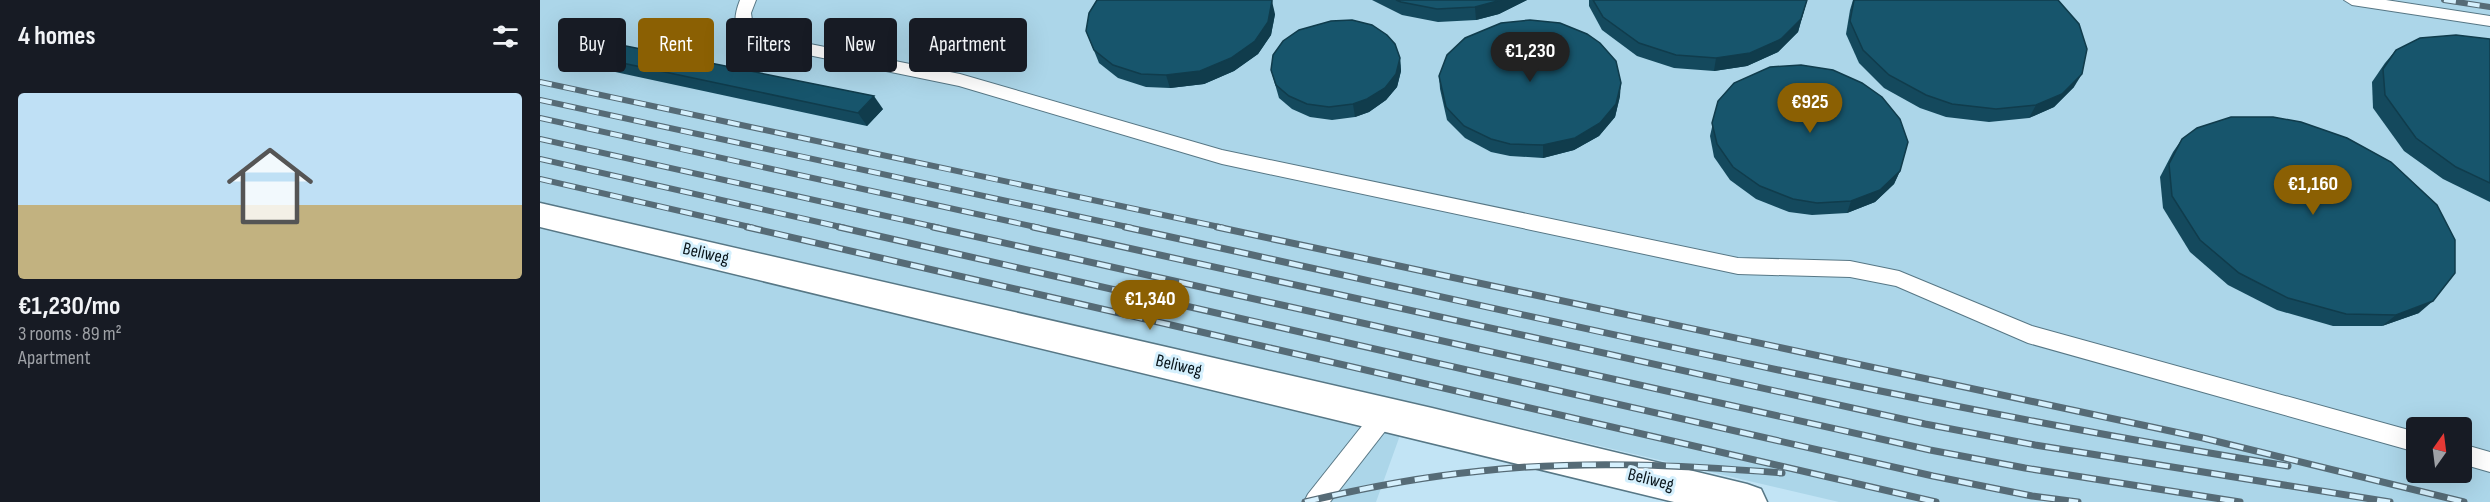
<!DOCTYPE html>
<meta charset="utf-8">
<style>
:root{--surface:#171b24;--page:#242831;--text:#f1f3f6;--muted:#9ea1a6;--accent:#8b6003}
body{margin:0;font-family:"Sofia Sans Condensed",sans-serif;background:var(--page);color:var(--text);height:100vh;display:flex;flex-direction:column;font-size:22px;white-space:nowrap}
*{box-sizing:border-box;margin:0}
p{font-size:20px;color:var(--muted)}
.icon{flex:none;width:33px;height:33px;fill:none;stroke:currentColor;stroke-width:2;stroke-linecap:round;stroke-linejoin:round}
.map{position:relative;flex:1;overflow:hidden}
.panel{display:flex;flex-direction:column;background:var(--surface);width:540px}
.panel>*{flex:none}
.guide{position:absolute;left:18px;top:18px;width:570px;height:54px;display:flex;gap:12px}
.needle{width:39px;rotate:14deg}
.buttons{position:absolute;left:1866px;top:417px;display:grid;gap:12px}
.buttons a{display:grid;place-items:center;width:66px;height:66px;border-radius:6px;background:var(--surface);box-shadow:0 6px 24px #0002;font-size:30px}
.price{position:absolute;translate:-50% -51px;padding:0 14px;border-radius:21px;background:var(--accent);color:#fff;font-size:20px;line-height:39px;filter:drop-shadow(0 2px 3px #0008)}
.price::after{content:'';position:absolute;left:50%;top:36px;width:18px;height:14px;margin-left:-9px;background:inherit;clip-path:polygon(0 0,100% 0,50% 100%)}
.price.on{background:#222;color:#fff}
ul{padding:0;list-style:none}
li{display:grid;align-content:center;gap:12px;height:318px;padding:0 18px}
li span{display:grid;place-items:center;height:186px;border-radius:6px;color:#555}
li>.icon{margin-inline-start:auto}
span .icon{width:108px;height:108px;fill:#fffc;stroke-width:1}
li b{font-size:26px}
h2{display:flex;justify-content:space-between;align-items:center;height:72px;padding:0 18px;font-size:26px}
.pill{padding:0 21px;border-radius:6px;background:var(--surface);box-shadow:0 6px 24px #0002;font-size:21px;line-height:54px}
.pill.on{background:var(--accent);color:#fff}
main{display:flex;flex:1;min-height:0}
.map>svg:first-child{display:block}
.built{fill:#acd6e9;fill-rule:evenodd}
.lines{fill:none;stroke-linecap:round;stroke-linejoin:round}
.service-casing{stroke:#577785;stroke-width:2}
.minor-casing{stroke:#577785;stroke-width:3}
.service{fill:#fff;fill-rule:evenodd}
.minor{fill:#fff;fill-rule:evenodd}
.rail-far1-casing{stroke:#566b76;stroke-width:6}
.rail-casing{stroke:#566b76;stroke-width:7}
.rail-far1{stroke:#d5f0fd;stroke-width:4;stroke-dasharray:12;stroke-linecap:butt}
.rail{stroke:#d5f0fd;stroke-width:4.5;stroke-dasharray:14;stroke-linecap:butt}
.wall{fill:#14495d}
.shaded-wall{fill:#103c4c}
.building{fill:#17556c;stroke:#103c4c;stroke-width:1.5}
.labels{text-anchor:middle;stroke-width:6;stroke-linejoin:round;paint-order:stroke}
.street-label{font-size:18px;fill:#09151b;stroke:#d5f0fd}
</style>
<main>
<section class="panel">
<h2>4 homes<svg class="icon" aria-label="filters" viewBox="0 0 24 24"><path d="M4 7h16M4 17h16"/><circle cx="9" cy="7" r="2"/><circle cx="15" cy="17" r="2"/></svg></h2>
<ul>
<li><span style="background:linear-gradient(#bfe0f5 60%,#c2b280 0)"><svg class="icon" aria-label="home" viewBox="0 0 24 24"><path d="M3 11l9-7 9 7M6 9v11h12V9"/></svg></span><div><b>€1,230/mo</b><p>3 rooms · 89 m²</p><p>Apartment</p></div></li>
</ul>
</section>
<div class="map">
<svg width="1950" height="502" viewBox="0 0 1950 502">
<rect width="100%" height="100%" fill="#c2e4f5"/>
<path class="built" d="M 0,0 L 1950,0 L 1950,502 L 1299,502 L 872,402 L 836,502 L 0,502 ZM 1876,428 L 1922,428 L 1922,472 L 1876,472 Z"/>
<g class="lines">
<defs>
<g id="service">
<path d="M 200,0 L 216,0 L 211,13 L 213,28 L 225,35 L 420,74 L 682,150 L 1198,258 L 1310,261 L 1359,271 L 1492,326 L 1876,432 L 1876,452 L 1488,343 L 1356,286 L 1310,277 L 1198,274 L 682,164 L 419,86 L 220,45 C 194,38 191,23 200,0 Z"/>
<polygon points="1804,0 1846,0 1950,16 1950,26 1812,5"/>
<polygon points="845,404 853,407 856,414 853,421 790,502 764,502 768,494 837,407"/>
<polygon points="1922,444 1950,452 1950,472 1922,464"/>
</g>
<polygon id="minor" points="0,203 892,408 1207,484 1221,489 1227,502 1134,502 0,227"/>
</defs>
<use href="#service" class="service-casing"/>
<use href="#minor" class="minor-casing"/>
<use href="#service" class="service"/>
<use href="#minor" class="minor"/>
<defs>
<g id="rail-far1">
<polyline points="1904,0 1950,7"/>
<polyline points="0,82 684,228"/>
<polyline points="0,100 592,228"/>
<polyline points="0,118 500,228"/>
<polyline points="0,139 400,228"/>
<polyline points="0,159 305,228"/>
<polyline points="0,179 214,228"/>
</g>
<g id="rail">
<polyline points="207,227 1396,502"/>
<polyline points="299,227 1393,476 1492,496 1538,502"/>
<polyline points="393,227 1390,450 1485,468 1700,502"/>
<polyline points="493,227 1385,424 1495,445 1850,502"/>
<path d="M 585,227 C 971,311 1357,403 1748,466"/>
<polyline points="677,227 1663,438 1924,502"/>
<path d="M 765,502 C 823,488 881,477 941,471 C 1041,460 1142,465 1242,473"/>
</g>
</defs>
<use href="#rail-far1" class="rail-far1-casing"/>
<use href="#rail" class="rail-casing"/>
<use href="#rail-far1" class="rail-far1"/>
<use href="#rail" class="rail"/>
</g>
<g class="wall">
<polygon points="832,0 987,0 959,14 936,20 898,22 862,15"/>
<polygon points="1049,0 1267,0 1258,32 1238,52 1207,66 1174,71 1134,68 1097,56 1062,30 1049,6"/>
<polygon points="1313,0 1518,0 1534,87 1514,107 1489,118 1449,122 1406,117 1380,108 1344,88 1319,63 1306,34 1310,10"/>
<polygon points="735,14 731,35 718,54 694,71 664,84 630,88 606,87 578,78 559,63 546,31"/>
<polygon points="1950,39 1950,202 1903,179 1864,151 1833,108 1832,82 1845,63 1856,50"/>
<polygon points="54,57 343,109 327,126 66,70"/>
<polygon points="860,58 861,71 857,87 846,100 829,112 815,117 792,120 770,117 752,109 739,98 731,70"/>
<polygon points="899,76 1080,96 1075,117 1059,136 1034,150 1003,158 970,156 951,152 925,138 907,120 900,89"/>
<polygon points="1178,101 1360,171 1354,184 1335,202 1307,213 1272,215 1249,212 1216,199 1190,180 1174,157 1170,136"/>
<polygon points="1642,139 1879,313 1842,326 1793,326 1737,310 1688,285 1650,252 1623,208 1620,177 1633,152"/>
</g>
<g class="shaded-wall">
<polygon points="961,0 987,0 959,14 936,20 935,7"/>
<polygon points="1267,0 1258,32 1238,52 1207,66 1174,71 1176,58"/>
<polygon points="732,1 735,14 731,35 718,54 694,71 664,84 630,88 626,75"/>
<polygon points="860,58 861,71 857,87 846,100 829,112 815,117 813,104"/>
<polygon points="1542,74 1534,87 1514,107 1489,118 1496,105"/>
<polygon points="1081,83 1080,96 1075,117 1059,136 1034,150 1003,158 1003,145"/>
<polygon points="334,96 343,109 327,126 318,113"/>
<polygon points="1360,171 1354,184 1335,202 1307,213 1311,201"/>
<polygon points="1893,301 1879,313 1842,326 1856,315"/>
</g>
<g class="building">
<polygon points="557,0 732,0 732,1 728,22 715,41 691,58 660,71 626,75 601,74 573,65 554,50 546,31 549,13"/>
<polygon points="856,0 961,0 935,7 897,9 861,2"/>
<polygon points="1053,0 1267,0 1261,19 1241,39 1210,53 1176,58 1136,55 1099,43 1063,17"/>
<polygon points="1314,0 1518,0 1539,24 1547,49 1542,74 1522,94 1496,105 1456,109 1412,104 1386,95 1349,75 1323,50 1310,21"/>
<polygon points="812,20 832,25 847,35 855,44 860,58 856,74 845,88 827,99 813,104 789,107 767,104 749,96 736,85 731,70 733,55 743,41 759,30 791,21"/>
<polygon points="990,20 1020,23 1047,34 1060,43 1076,61 1081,83 1076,104 1060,123 1035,138 1003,145 970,144 951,139 924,126 906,107 899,76 907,55 925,38 961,23"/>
<polygon points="1916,35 1950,39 1950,183 1916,167 1876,138 1845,95 1843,69 1856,50 1880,38"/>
<polygon points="71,43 334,96 318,113 54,57"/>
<polygon points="1261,65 1293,70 1322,83 1342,97 1360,119 1368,142 1360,171 1340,190 1311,201 1277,203 1253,199 1220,186 1193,167 1177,144 1172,123 1178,101 1194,83 1230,67"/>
<polygon points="1691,117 1733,117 1761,122 1807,138 1851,162 1897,205 1915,240 1915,273 1893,301 1856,315 1806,314 1748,298 1699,273 1660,240 1632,196 1629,164 1642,139 1657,128"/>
</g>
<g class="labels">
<g class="street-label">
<text transform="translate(166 253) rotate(13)" y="6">Beliweg</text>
<text transform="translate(639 365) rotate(13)" y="6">Beliweg</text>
<text transform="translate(1111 479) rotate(14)" y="6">Beliweg</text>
</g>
</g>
</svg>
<div class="buttons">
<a><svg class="needle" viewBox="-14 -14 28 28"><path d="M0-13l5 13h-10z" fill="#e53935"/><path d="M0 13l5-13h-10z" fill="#9ea1a6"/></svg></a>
</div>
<b class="price on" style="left:990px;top:83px">€1,230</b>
<b class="price" style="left:1270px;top:134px">€925</b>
<b class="price" style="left:1773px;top:216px">€1,160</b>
<b class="price" style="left:610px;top:331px">€1,340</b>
<div class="guide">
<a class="pill">Buy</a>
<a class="pill on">Rent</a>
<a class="pill">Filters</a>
<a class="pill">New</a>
<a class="pill">Apartment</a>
</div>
</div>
</main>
